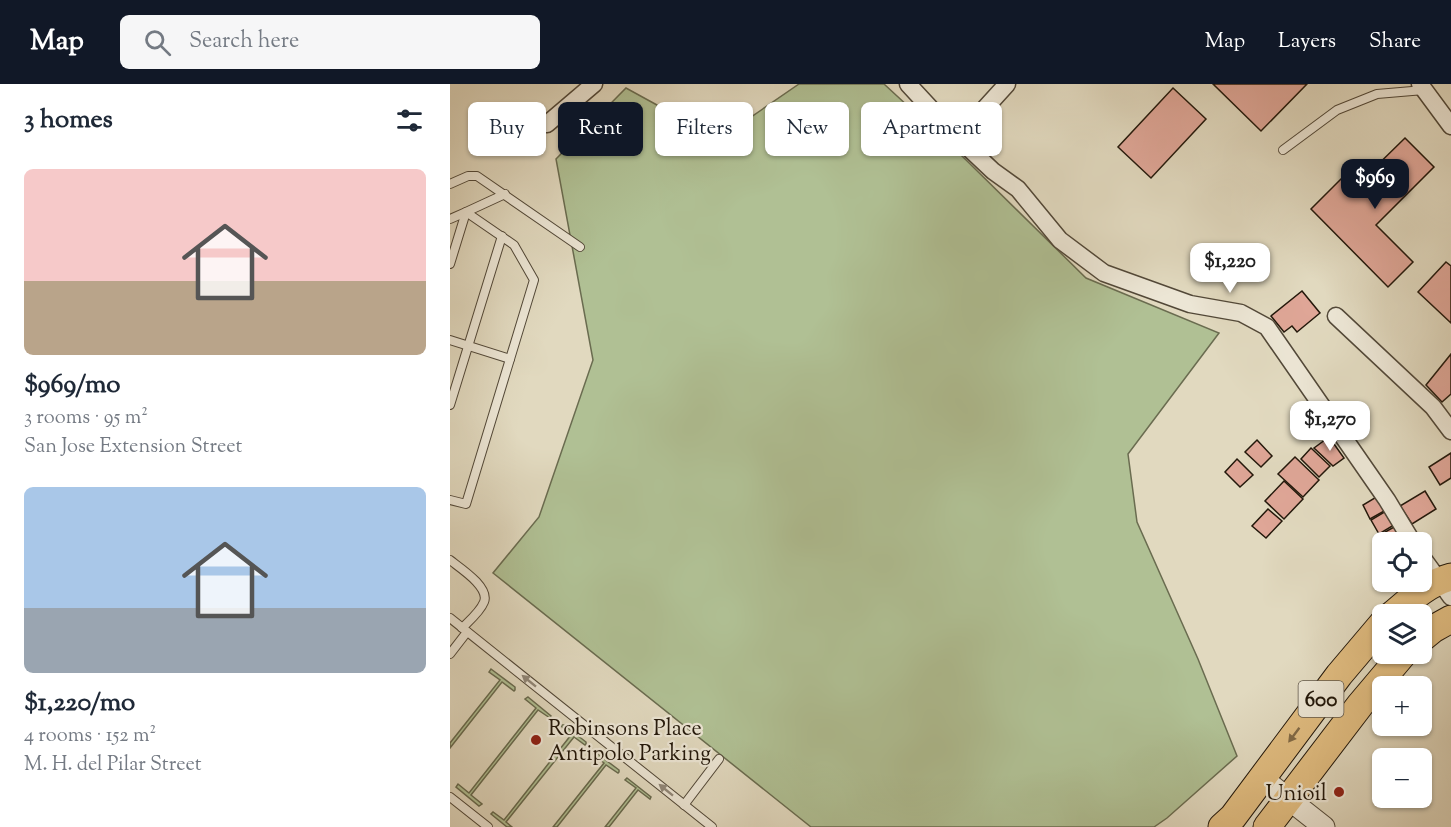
<!DOCTYPE html>
<meta charset="utf-8">
<style>
:root{--surface:#fff;--page:#f6f6f7;--text:#1f2937;--muted:#747a83;--accent:#111827}
body{margin:0;font-family:"Sorts Mill Goudy",serif;background:var(--page);color:var(--text);height:100vh;display:flex;flex-direction:column;font-size:22px;white-space:nowrap}
*{box-sizing:border-box;margin:0}
p{font-size:20px;color:var(--muted)}
.icon{flex:none;width:33px;height:33px;fill:none;stroke:currentColor;stroke-width:2;stroke-linecap:round;stroke-linejoin:round}
.map{position:relative;flex:1;overflow:hidden}
.details{display:flex;flex-direction:column;background:var(--surface);width:450px}
.details>*{flex:none}
.guide{position:absolute;left:18px;top:18px;width:570px;height:54px;display:flex;gap:12px}
.buttons{position:absolute;left:922px;top:448px;display:grid;gap:12px}
.buttons a{display:grid;place-items:center;width:60px;height:60px;border-radius:9px;background:var(--surface);box-shadow:0 2px 4px #0004;font-size:30px}
.price{position:absolute;translate:-50% -51px;padding:0 14px;border-radius:12px;background:#fff;color:#222;font-size:20px;line-height:39px;filter:drop-shadow(0 2px 3px #0008)}
.price::after{content:'';position:absolute;left:50%;top:36px;width:18px;height:14px;margin-left:-9px;background:inherit;clip-path:polygon(0 0,100% 0,50% 100%)}
.price.current{background:var(--accent);color:#fff}
ul{padding:0;list-style:none}
li{display:grid;align-content:center;gap:12px;height:318px;padding:0 24px}
li span{display:grid;place-items:center;height:186px;border-radius:9px;color:#555}
li>.icon{margin-inline-start:auto}
span .icon{width:108px;height:108px;fill:#fffc;stroke-width:1}
li b{font-size:26px}
h2{display:flex;justify-content:space-between;align-items:center;height:72px;padding:0 24px;font-size:26px}
.tag{padding:0 21px;border-radius:9px;background:var(--surface);box-shadow:0 2px 4px #0004;font-size:21px;line-height:54px}
.tag.current{background:var(--accent);color:#fff}
header{display:flex;align-items:center;gap:36px;box-sizing:border-box;height:84px;padding:0 30px;background:var(--accent);color:#fff}
header strong{font-size:28px}
nav{display:flex;gap:33px;margin-inline-start:auto;font-size:21px}
.search{width:420px;height:54px;background:var(--page);display:flex;align-items:center;gap:15px;box-sizing:border-box;padding:0 21px;border-radius:9px;color:var(--muted);font-size:22px}
main{display:flex;flex:1;min-height:0}
.map>svg:first-child{display:block}
.green{fill:#b0c094;stroke:#6a6c50;stroke-width:1.5}
.building{fill:#dfa697;stroke:#23180b;stroke-width:1.5}
.lines{fill:none;stroke-linecap:round;stroke-linejoin:round}
.service-casing{stroke:#524838;stroke-width:10}
.minor-casing{stroke:#524838;stroke-width:19}
.tertiary-casing{stroke:#524838;stroke-width:23}
.primary-casing{stroke:#23180b;stroke-width:29}
.service{stroke:#ece6d5;stroke-width:8}
.minor{stroke:#ece6d5;stroke-width:16}
.tertiary{stroke:#ece6d5;stroke-width:21}
.primary{stroke:#e0bc80;stroke-width:27}
.oneway{fill:#92897a}
.oneway2{fill:#826a46}
.poi-dot{fill:#8f2418;stroke:#ece6d5;stroke-width:2}
.labels{text-anchor:middle;stroke-width:4.5;stroke-linejoin:round;paint-order:stroke}
.shield{fill:#ece6d5;stroke:#5f5648;stroke-width:1.5}
.shield-label{font-size:21px;font-weight:bold;fill:#23180b}
.poi-label{font-size:22px;fill:#23180b;stroke:#ece6d5;text-anchor:start}
</style>
<header>
<strong>Map</strong>
<div class="search"><svg class="icon" aria-label="search" viewBox="0 0 24 24"><circle cx="10" cy="10" r="6"/><path d="M15 15l6 6"/></svg>Search here</div>
<nav><a>Map</a><a>Layers</a><a>Share</a></nav>
</header>
<main>
<section class="details">
<h2>3 homes<svg class="icon" aria-label="filters" viewBox="0 0 24 24"><path d="M4 7h16M4 17h16"/><circle cx="9" cy="7" r="2"/><circle cx="15" cy="17" r="2"/></svg></h2>
<ul>
<li><span style="background:linear-gradient(#f6c9c9 60%,#b9a48a 0)"><svg class="icon" aria-label="home" viewBox="0 0 24 24"><path d="M3 11l9-7 9 7M6 9v11h12V9"/></svg></span><div><b>$969/mo</b><p>3 rooms · 95 m²</p><p>San Jose Extension Street</p></div></li>
<li><span style="background:linear-gradient(#a9c7e8 65%,#9aa5b1 0)"><svg class="icon" aria-label="home" viewBox="0 0 24 24"><path d="M3 11l9-7 9 7M6 9v11h12V9"/></svg></span><div><b>$1,220/mo</b><p>4 rooms · 152 m²</p><p>M. H. del Pilar Street</p></div></li>
</ul>
</section>
<div class="map">
<svg width="1001" height="743" viewBox="0 0 1001 743">
<rect width="100%" height="100%" fill="#e1d9bf"/>
<filter id="stains"><feTurbulence type="fractalNoise" baseFrequency=".00333" numOctaves="4"/><feColorMatrix values="0 0 0 0 .2 0 0 0 0 .09 0 0 0 0 .02 0 0 0 .5 -.17"/></filter>
<radialGradient id="worn" r=".72"><stop offset=".6" stop-color="#630" stop-opacity="0"/><stop offset="1" stop-color="#630" stop-opacity=".3"/></radialGradient>
<g class="green">
<polygon points="349,0 434,0 513,73 636,194 769,249 678,370 687,438 748,575 787,672 717,734 704,743 361,743 43,489 89,433 143,276 106,75 176,4 269,55"/>
<polygon points="41,585 65,603 65,606 64,607 52,598 0,664 0,659 50,596 39,588"/>
<polygon points="78,613 101,632 100,634 88,626 21,711 32,720 29,722 6,703 8,700 19,709 86,624 75,615"/>
<polygon points="112,641 114,641 136,658 136,660 135,661 124,653 56,738 62,743 57,743 41,730 43,728 54,736 121,651 111,642"/>
<polygon points="145,668 169,686 169,688 168,689 156,681 107,743 103,743 154,679 143,670"/>
<polygon points="177,694 201,713 200,715 188,706 159,743 155,743 186,704 175,696"/>
</g>
<g class="building">
<polygon points="763,0 857,0 811,47"/>
<polygon points="723,4 756,35 701,94 668,63"/>
<polygon points="955,54 984,83 926,141 963,178 938,203 861,125 893,93 904,104"/>
<polygon points="996,178 1001,182 1001,239 968,208"/>
<polygon points="852,207 870,229 847,248 842,242 834,248 821,232"/>
<polygon points="1001,270 1001,310 992,318 976,301"/>
<polygon points="879,353 894,374 883,382 864,364"/>
<polygon points="807,356 822,372 811,383 795,368"/>
<polygon points="861,364 880,382 869,393 851,375"/>
<polygon points="1001,369 1001,394 990,401 979,383"/>
<polygon points="845,373 869,396 853,413 828,390"/>
<polygon points="787,375 803,391 790,403 775,388"/>
<polygon points="834,397 853,415 834,435 815,417"/>
<polygon points="975,407 986,425 962,440 950,422"/>
<polygon points="928,412 936,426 920,435 913,421"/>
<polygon points="818,425 832,437 816,454 802,442"/>
<polygon points="936,427 944,441 929,450 921,436"/>
<polygon points="944,443 950,453 939,459 933,460 928,452"/>
<polygon points="943,498 962,498 948,506"/>
</g>
<g class="lines">
<defs>
<g id="service">
<polyline points="833,66 887,26 927,10 974,6"/>
<polyline points="0,100 18,92 27,92 130,163"/>
<polyline points="0,135 16,128 64,161 84,196 16,420 0,416"/>
<polyline points="0,180 16,128 55,110"/>
<polyline points="0,256 60,275"/>
<polyline points="0,321 52,152"/>
<path d="M 0,476 C 10,484 40,503 34,518 C 30,528 19,537 12,544"/>
<polyline points="0,534 262,743"/>
<polyline points="0,570 17,548"/>
<polyline points="0,713 38,743"/>
<polyline points="234,721 269,675"/>
</g>
<g id="minor">
<polyline points="458,0 508,54 557,0"/>
<polyline points="970,0 1001,42"/>
<polyline points="97,40 144,0"/>
<polyline points="508,54 543,87 568,105 610,156 654,189 740,220 791,229 817,243 937,416 963,459"/>
<polyline points="886,232 983,323 1001,347"/>
<polyline points="972,473 1001,513"/>
</g>
<polyline id="tertiary" points="812,694 874,743"/>
<g id="primary">
<path d="M 942,531 C 960,516 978,499 1001,493"/>
<polyline points="972,554 983,545 1001,535"/>
<polyline points="772,743 783,733 889,591 933,539"/>
<polyline points="817,743 910,621 953,570"/>
</g>
</defs>
<use href="#service" class="service-casing"/>
<use href="#minor" class="minor-casing"/>
<use href="#tertiary" class="tertiary-casing"/>
<use href="#primary" class="primary-casing"/>
<use href="#service" class="service"/>
<use href="#minor" class="minor"/>
<use href="#tertiary" class="tertiary"/>
<use href="#primary" class="primary"/>
</g>
<defs><path id="oneway-solid" d="M-6-.8H1V-3.2L6.5 0L1 3.2V.8H-6Z" transform="scale(1.5)"/></defs>
<g class="oneway">
<use href="#oneway-solid" transform="translate(79 597) rotate(-141)"/>
<use href="#oneway-solid" transform="translate(216 706) rotate(-141)"/>
</g>
<use class="oneway2" href="#oneway-solid" transform="translate(844 651) rotate(127)"/>
<g class="poi-dot">
<circle cx="86" cy="656" r="6"/>
<circle cx="889" cy="708" r="6"/>
</g>
<g class="labels">
<rect class="shield" x="848.5" y="597" width="45" height="36" rx="4.5"/>
<g class="shield-label">
<text x="871" y="622">600</text>
</g>
<g class="poi-label">
<text x="98" y="651">Robinsons Place<tspan x="98" dy="25">Antipolo Parking</tspan></text>
<text x="877" y="716" text-anchor="end">Unioil</text>
</g>
</g>
<rect width="100%" height="100%" filter="url(#stains)"/>
<rect width="100%" height="100%" fill="url(#worn)"/>
</svg>
<div class="buttons">
<a><svg class="icon" aria-label="locate" viewBox="0 0 24 24"><circle cx="12" cy="12" r="6"/><path d="M12 2v4M12 18v4M2 12h4M18 12h4"/></svg></a>
<a><svg class="icon" aria-label="layers" viewBox="0 0 24 24"><path d="M12 4l9 5-9 5-9-5zM3 14l9 5 9-5"/></svg></a>
<a>+</a>
<a>−</a>
</div>
<b class="price current" style="left:925px;top:126px">$969</b>
<b class="price" style="left:780px;top:210px">$1,220</b>
<b class="price" style="left:880px;top:368px">$1,270</b>
<div class="guide">
<a class="tag">Buy</a>
<a class="tag current">Rent</a>
<a class="tag">Filters</a>
<a class="tag">New</a>
<a class="tag">Apartment</a>
</div>
</div>
</main>
